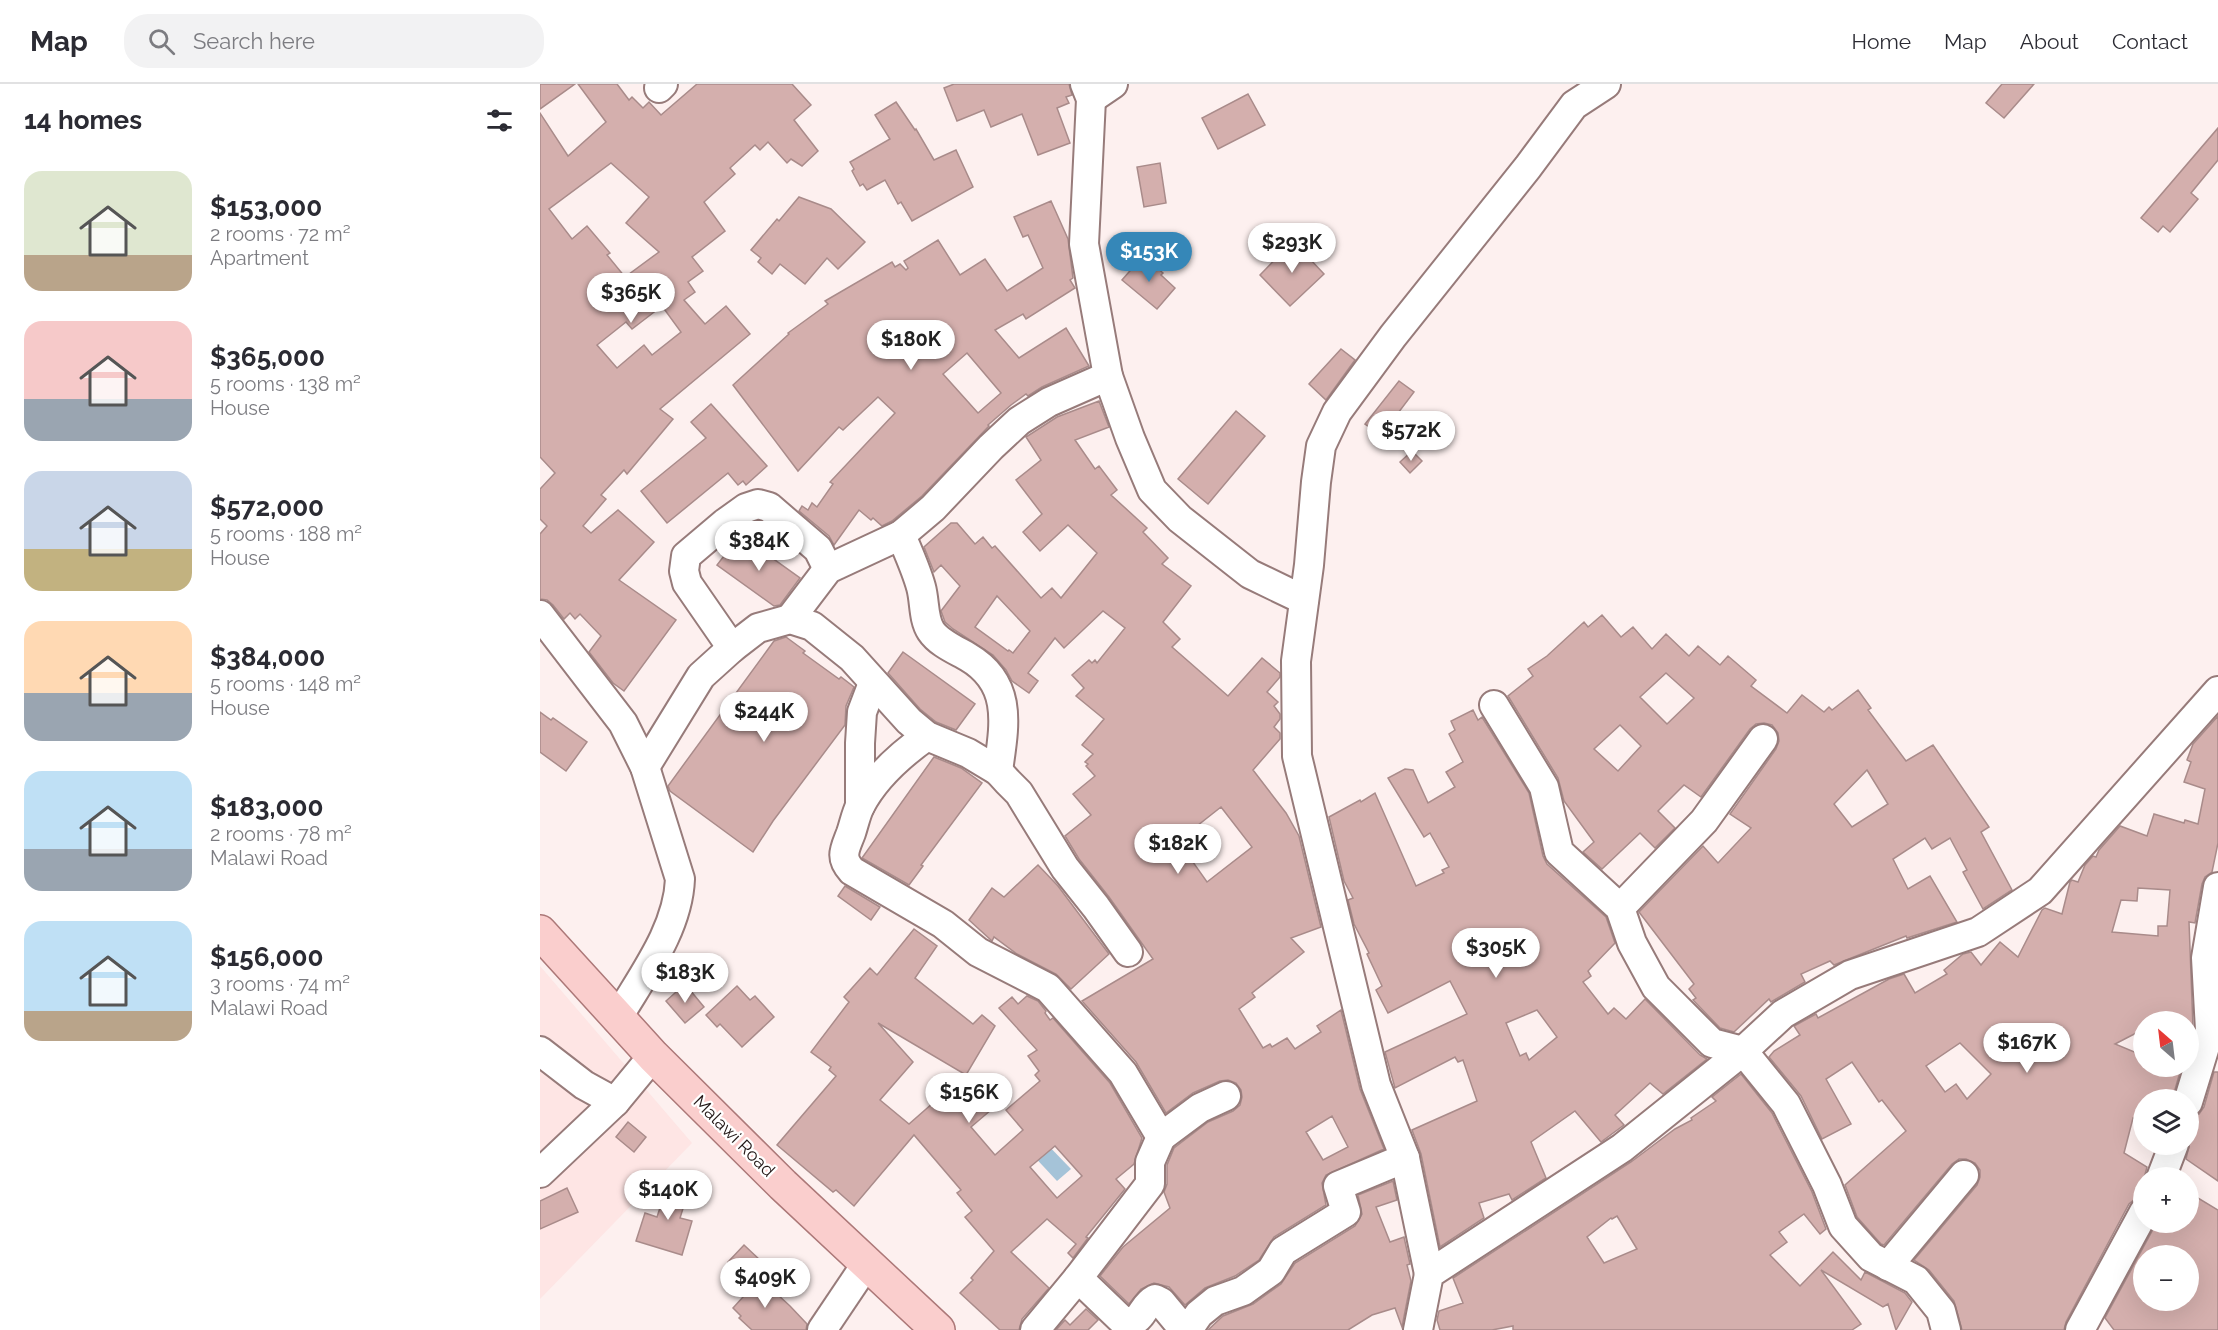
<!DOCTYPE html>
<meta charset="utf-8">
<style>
:root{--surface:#fff;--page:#f2f2f3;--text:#2b2b33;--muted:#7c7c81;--line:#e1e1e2;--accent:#3587b8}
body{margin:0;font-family:Raleway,sans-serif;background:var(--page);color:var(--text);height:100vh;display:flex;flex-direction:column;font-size:22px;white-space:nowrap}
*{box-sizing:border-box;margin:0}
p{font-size:20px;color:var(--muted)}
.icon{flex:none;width:33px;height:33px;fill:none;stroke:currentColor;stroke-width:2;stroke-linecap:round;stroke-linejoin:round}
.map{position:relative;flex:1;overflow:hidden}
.side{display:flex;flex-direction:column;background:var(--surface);width:540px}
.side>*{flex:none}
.needle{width:39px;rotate:332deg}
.buttons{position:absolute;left:1593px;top:927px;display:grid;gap:12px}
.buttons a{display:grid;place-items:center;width:66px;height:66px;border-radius:50%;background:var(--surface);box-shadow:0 6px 24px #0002;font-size:30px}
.price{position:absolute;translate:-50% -51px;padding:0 14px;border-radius:21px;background:#fff;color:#222;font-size:20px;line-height:39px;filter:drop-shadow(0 2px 3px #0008)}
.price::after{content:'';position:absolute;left:50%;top:36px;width:18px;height:14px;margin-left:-9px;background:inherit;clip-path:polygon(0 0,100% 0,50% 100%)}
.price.active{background:var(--accent);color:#fff}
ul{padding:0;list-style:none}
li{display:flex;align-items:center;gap:18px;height:150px;padding:0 24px}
li span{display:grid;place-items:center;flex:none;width:168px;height:120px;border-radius:18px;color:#555}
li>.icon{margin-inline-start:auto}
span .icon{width:72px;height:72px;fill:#fffc;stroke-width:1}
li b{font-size:26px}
h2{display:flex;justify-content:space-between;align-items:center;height:72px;padding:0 24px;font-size:26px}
header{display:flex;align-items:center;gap:36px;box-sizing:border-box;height:84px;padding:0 30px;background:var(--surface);border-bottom:2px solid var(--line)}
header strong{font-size:28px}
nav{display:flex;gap:33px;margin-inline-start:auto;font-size:21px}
.search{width:420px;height:54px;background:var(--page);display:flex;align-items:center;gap:15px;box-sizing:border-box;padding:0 21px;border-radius:24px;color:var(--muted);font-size:22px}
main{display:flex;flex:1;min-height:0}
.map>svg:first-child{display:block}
.built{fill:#fee5e4}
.water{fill:#a5c3d8}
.building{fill:#d4afad;stroke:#a98b8a;stroke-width:1.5;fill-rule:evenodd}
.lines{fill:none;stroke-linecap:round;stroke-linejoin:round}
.minor-casing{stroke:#977b7a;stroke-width:32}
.major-casing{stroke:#ac7878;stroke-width:36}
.minor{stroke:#fff;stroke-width:28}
.major{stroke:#facecd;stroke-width:33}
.labels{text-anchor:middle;stroke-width:4.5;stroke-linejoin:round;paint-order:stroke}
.street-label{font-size:18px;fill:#221716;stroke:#fff}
</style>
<header>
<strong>Map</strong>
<div class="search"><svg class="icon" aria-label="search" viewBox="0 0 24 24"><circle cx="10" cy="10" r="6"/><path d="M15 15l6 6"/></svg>Search here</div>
<nav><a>Home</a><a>Map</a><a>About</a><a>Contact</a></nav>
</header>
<main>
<section class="side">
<h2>14 homes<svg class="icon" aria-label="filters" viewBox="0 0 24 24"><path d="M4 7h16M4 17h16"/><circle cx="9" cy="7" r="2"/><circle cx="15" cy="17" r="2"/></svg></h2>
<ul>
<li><span style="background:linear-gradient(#dfe7d0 70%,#b9a48a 0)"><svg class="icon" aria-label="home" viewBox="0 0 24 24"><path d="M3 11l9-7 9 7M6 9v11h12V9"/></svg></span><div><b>$153,000</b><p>2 rooms · 72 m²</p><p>Apartment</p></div></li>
<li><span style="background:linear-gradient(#f6c9c9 65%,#9aa5b1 0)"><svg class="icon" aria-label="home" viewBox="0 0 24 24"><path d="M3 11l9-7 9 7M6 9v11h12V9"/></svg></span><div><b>$365,000</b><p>5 rooms · 138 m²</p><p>House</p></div></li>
<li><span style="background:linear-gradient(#c9d6e8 65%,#c2b280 0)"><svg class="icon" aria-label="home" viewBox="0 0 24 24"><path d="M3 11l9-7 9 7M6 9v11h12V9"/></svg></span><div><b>$572,000</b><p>5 rooms · 188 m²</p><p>House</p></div></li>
<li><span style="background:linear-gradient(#ffd9b3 60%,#9aa5b1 0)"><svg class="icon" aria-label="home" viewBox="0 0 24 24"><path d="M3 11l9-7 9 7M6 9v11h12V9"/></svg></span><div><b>$384,000</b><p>5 rooms · 148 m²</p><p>House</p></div></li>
<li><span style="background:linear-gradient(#bfe0f5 65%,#9aa5b1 0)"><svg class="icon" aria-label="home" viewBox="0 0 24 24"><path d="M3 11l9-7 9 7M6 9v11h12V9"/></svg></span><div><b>$183,000</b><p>2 rooms · 78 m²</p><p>Malawi Road</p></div></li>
<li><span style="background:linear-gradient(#bfe0f5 75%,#b9a48a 0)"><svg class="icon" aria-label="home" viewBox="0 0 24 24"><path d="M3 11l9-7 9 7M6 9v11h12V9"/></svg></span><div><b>$156,000</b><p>3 rooms · 74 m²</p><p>Malawi Road</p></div></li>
</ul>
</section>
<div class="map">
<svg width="1678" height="1246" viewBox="0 0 1678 1246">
<rect width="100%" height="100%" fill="#fdf0ef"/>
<polygon class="built" points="0,882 152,1059 0,1215"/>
<polygon class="water" points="502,1055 531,1085 517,1097 489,1067"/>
<g class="building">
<polygon points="0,0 35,0 0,25"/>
<path d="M 38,0 L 77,0 L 89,16 L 92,13 L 103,24 L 109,18 L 121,31 L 157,0 L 252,0 L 271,21 L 254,36 L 278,67 L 262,82 L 251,75 L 247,79 L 228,58 L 220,66 L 215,61 L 190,84 L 195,90 L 164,118 L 185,147 L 152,173 L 163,187 L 148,198 L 155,208 L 144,216 L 165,240 L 186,222 L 210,250 L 120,325 L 133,335 L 87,390 L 84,386 L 61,411 L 66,415 L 43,442 L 51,449 L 78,426 L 114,458 L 79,496 L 136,536 L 84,607 L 73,599 L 49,568 L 61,552 L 40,530 L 35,535 L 30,529 L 24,535 L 13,521 L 7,516 L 0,515 L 0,450 L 7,442 L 0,435 L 0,405 L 15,389 L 0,373 L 0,29 L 28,72 L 66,38 ZM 71,79 L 109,113 L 86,139 L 119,168 L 85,193 L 67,171 L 70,169 L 47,142 L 32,155 L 9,125 ZM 122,222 L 141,248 L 112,271 L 104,261 L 77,284 L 57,261 L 86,238 L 92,245 Z"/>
<polygon points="414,0 529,0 532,11 526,13 529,19 517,24 530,59 498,71 482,30 451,43 444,26 417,37 404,4"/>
<polygon points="1462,0 1494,0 1464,34 1446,19"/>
<polygon points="708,10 725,41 678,65 662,34"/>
<polygon points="356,18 375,46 376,45 394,76 416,66 433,103 372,137 361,118 358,120 345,96 327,106 323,100 320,102 312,87 314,85 310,78 350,55 335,31"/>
<polygon points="1678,44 1678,76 1651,109 1658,115 1630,148 1623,142 1618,148 1601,134"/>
<polygon points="620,79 626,119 604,123 597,83"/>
<polygon points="259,113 291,125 325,158 298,185 287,174 265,200 240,180 232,190 218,178 221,174 211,166 237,135 239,137"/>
<path d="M 511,117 L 528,155 L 533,194 L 530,196 L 535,204 L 486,235 L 483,230 L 455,246 L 479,274 L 526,244 L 549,282 L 502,303 L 488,312 L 486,310 L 471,321 L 448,341 L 449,342 L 382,412 L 352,437 L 342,442 L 333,434 L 331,436 L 319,426 L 294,461 L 289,452 L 259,427 L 262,422 L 268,426 L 272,419 L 277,423 L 293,400 L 290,398 L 355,329 L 338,313 L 303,346 L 299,343 L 258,387 L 193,301 L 249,250 L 248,249 L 288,220 L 285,217 L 352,178 L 355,183 L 360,180 L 366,186 L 368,184 L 364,177 L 398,156 L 420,191 L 445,175 L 467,207 L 503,184 L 488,151 L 483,153 L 474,133 ZM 427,269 L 461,309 L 438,329 L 403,290 Z"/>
<polygon points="753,157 784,190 750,222 720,191"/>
<polygon points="603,172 623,189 621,191 635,204 617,225 582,196"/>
<polygon points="801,265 815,276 786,316 769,300"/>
<polygon points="859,297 874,308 852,337 856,339 844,354 825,340"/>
<path d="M 559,317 L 569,343 L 535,356 L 555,385 L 559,382 L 577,406 L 571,411 L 607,444 L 603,448 L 628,474 L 622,480 L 651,502 L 623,538 L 640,555 L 632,563 L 688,612 L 722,574 L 740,589 L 740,593 L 727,608 L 738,618 L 734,622 L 740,630 L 740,635 L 734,643 L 740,649 L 740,655 L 713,686 L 746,729 L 759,752 L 781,843 L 751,854 L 764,868 L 712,909 L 715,913 L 699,925 L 723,964 L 730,960 L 732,963 L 747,954 L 755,965 L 781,948 L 777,942 L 801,926 L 820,1005 L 844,1065 L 786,1091 L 782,1099 L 786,1121 L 734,1153 L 719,1176 L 695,1192 L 665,1204 L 645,1221 L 629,1203 L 614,1199 L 601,1205 L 589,1220 L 560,1192 L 583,1163 L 630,1124 L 624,1108 L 627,1100 L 627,1081 L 634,1064 L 668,1038 L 693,1027 L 700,1021 L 702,1013 L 701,1006 L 696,999 L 688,996 L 680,997 L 653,1009 L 626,1029 L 596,978 L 542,917 L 613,875 L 569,813 L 539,775 L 525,752 L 551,731 L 533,710 L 555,692 L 546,682 L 548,680 L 545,678 L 553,670 L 542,661 L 564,635 L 536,612 L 544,604 L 532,591 L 549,576 L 552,579 L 555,576 L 557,579 L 585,544 L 563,527 L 524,564 L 515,554 L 488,589 L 498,597 L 489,609 L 472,597 L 466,586 L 453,571 L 413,545 L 405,538 L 401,527 L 420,502 L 401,481 L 394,488 L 384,463 L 411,439 L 417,439 L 435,460 L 443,453 L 452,464 L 455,462 L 501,514 L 512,504 L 521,514 L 557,469 L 528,441 L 500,467 L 483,448 L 502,430 L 476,396 L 501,376 L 486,353 L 517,333 ZM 457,512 L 490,547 L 473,569 L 469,566 L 468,567 L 435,543 ZM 681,723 L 712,763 L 667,798 L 638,757 ZM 792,1032 L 808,1063 L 783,1076 L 766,1048 Z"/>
<polygon points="171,320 227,382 206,401 203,397 198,401 188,389 127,439 101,407 166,354 151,338"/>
<polygon points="696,327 725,352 668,420 638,395"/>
<polygon points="872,367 882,377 870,389 860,378"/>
<polygon points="200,451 260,494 240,521 234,522 177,481"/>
<path d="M 1062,531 L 1081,553 L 1093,543 L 1112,565 L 1126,550 L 1149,572 L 1158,562 L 1180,581 L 1188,572 L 1216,596 L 1211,602 L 1247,629 L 1262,611 L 1284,628 L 1289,623 L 1292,626 L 1318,606 L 1331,624 L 1328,626 L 1366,677 L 1393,661 L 1449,743 L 1441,748 L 1472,806 L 1443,825 L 1423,788 L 1427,786 L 1410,754 L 1392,765 L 1385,754 L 1353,775 L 1368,805 L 1390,792 L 1417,838 L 1367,854 L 1366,852 L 1294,881 L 1290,877 L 1261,890 L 1265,898 L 1231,918 L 1229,915 L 1194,948 L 1180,944 L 1153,916 L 1156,914 L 1149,905 L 1154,900 L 1099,828 L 1163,762 L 1178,779 L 1211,744 L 1190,730 L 1236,665 L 1239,657 L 1238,649 L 1232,641 L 1224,639 L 1216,640 L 1210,645 L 1161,713 L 1144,701 L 1118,727 L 1135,744 L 1115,764 L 1100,749 L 1062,785 L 1043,768 L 1054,758 L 1024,717 L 1018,694 L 968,612 L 993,592 L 988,585 L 1007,572 L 1044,538 L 1048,543 ZM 1126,589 L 1154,614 L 1127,640 L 1100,613 ZM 1080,641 L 1101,662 L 1078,687 L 1054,665 ZM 1327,686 L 1348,720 L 1312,743 L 1294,720 Z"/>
<polygon points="246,553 265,567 263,569 299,595 301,593 314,603 306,622 305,641 233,737 213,768 130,707 128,702 234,557"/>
<polygon points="363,568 435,620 416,646 396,638 380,625 348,589"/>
<path d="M 933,626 L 938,636 L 942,633 L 989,709 L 1003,772 L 1007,780 L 1066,833 L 1075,859 L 1048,887 L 1051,892 L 1043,898 L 1068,930 L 1074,924 L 1086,935 L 1105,915 L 1160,971 L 1167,975 L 1123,1010 L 1110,999 L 1075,1031 L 1084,1041 L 1061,1058 L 1035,1027 L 991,1058 L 1006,1094 L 972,1116 L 969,1110 L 939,1119 L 944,1134 L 900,1163 L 881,1070 L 872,1046 L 937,1017 L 923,976 L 918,978 L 915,973 L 855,1004 L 845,968 L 927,930 L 910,897 L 848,929 L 836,906 L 842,902 L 827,870 L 829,869 L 814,840 L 808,816 L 813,814 L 804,797 L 789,733 L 820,716 L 821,718 L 835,709 L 876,802 L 904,789 L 902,786 L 909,783 L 890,749 L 884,753 L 848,694 L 865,685 L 873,686 L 888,719 L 915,703 L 906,688 L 923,678 L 909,650 L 915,646 L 911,637 ZM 997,926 L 1017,953 L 989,976 L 986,969 L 980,972 L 966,939 Z"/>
<polygon points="0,628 11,636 13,634 47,658 26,687 0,668"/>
<path d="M 1678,632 L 1678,759 L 1672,788 L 1665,793 L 1662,800 L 1655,839 L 1649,838 L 1653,944 L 1648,944 L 1648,938 L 1604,938 L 1604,945 L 1575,960 L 1604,972 L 1604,982 L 1618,982 L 1640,988 L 1632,1016 L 1604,1016 L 1604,1039 L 1593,1034 L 1584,1069 L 1607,1083 L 1604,1094 L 1604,1112 L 1596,1114 L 1589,1120 L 1526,1238 L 1524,1246 L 1422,1246 L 1414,1217 L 1389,1186 L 1374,1176 L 1437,1101 L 1440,1093 L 1440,1086 L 1435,1079 L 1426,1075 L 1419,1075 L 1412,1080 L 1344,1161 L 1341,1160 L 1317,1133 L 1305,1101 L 1366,1047 L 1342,1016 L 1339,1018 L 1312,978 L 1286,995 L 1311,1040 L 1282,1055 L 1261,1012 L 1229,973 L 1234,967 L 1260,951 L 1254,942 L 1276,930 L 1278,934 L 1349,895 L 1364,890 L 1375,909 L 1407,890 L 1404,886 L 1423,870 L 1431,868 L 1441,881 L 1460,858 L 1478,873 L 1502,826 L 1505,824 L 1522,830 L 1530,798 L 1532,796 L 1538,798 L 1545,781 L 1553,772 L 1556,773 L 1559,766 L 1580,742 L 1607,752 L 1614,730 L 1644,739 L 1645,736 L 1658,740 L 1665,705 L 1644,698 L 1651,678 L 1647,676 L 1653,660 ZM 1598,804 L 1630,806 L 1627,842 L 1618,842 L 1618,852 L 1572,848 L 1581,816 L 1597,817 ZM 1420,959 L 1451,990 L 1427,1015 L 1416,1000 L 1405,1008 L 1386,982 Z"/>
<polygon points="394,673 421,684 442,699 381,781 383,782 369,801 322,774"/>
<polygon points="498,781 518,802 569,870 531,905 516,890 477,870 454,853 452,857 429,836 452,804 464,813"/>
<polygon points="305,802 340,823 331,836 298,812"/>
<path d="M 374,845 L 397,862 L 375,894 L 433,940 L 442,931 L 455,942 L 426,991 L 338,939 L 373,978 L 340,1016 L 369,1040 L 402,1011 L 409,1019 L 430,1001 L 451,1026 L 431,1043 L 455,1071 L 483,1046 L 466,1026 L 500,997 L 495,991 L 499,987 L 488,972 L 497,966 L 459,924 L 472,913 L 478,920 L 487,912 L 498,917 L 506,927 L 505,929 L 510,936 L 513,934 L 570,999 L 602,1054 L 594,1080 L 576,1095 L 585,1105 L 546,1153 L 548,1154 L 533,1174 L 528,1169 L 536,1160 L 507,1135 L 471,1168 L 509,1204 L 482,1235 L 479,1246 L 460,1246 L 420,1209 L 433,1196 L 431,1194 L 454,1167 L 425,1133 L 432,1127 L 417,1109 L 421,1106 L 374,1051 L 314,1122 L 296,1106 L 293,1108 L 237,1061 L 296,992 L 289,986 L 291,983 L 271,968 L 309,918 L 304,913 L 330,884 L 337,891 ZM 515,1062 L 542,1092 L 517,1114 L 490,1083 Z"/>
<polygon points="145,900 164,923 145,939 126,917"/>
<polygon points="197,902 210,916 215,912 234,933 202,963 180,940 177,943 166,931"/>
<polygon points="1674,988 1678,988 1678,1097 1646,1075 1650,1058 1648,1034 1659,1030 1664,1023"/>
<path d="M 1201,990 L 1232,1029 L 1272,1108 L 1286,1145 L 1280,1150 L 1264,1130 L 1239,1148 L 1247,1158 L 1230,1171 L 1260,1202 L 1293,1168 L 1321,1196 L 1325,1188 L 1365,1209 L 1372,1218 L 1356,1246 L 1348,1220 L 1343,1223 L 1281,1186 L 1321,1240 L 1312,1246 L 973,1246 L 973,1242 L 952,1246 L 900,1246 L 897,1236 L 899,1227 L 923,1219 L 913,1194 L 1091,1078 L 1135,1045 L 1152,1036 L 1151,1034 L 1176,1017 L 1172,1013 ZM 1077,1132 L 1097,1165 L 1064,1179 L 1047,1153 L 1071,1134 L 1072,1135 Z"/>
<polygon points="88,1038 106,1053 94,1068 76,1053"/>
<polygon points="130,1093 151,1099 140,1134 152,1137 142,1171 96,1157 105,1129 117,1133"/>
<polygon points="853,1097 857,1116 836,1123 850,1158 864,1153 870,1180 867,1181 871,1197 862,1243 855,1224 832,1231 808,1246 668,1246 683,1232 713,1220 741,1200 755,1179 815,1142 822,1130 818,1111"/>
<polygon points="27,1104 38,1128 0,1145 0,1117"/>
<path d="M 1648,1108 L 1678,1126 L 1678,1246 L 1574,1246 L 1565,1234 L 1617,1138 L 1648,1138 ZM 1604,1172 L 1648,1172 L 1648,1216 L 1604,1216 Z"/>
<polygon points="204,1161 221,1177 204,1194 188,1178"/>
<polygon points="211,1189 235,1212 237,1210 250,1222 267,1240 266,1246 212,1246 199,1234 201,1232 193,1224 203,1213 195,1205"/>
<polygon points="546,1225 558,1236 548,1246 516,1246 525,1236 530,1241"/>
</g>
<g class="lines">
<defs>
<g id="minor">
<polyline points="545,0 551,15 544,160 568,292 590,354 612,406 640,435 710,490 764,516"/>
<polyline points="119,4 123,0"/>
<polyline points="551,15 573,0"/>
<path d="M 361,451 C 368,468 376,485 381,503 C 385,517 383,535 391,547 C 399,559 416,566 428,573 C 474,600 464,643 458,687"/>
<path d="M 0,531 L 83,639 L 105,683 L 140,795 C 138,846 102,892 77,935"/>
<polyline points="250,535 288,485 361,451 393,424 451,363 479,337 509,318 568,292"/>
<polyline points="192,564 147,499 144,487 146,472 185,439 206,424 218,420 229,423 278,465 288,485"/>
<polyline points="954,621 1004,703 1019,768 1080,824 1092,859 1116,903 1172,959 1203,967 1246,1020 1287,1101 1303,1142 1331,1173 1376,1196 1401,1227 1406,1246"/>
<path d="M 387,652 C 360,671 335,693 320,722 C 316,730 314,740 311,749 C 305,765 299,773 312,787 L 403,840 L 438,868 L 508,904 L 583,989 L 621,1053 L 610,1078 L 610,1100 L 538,1194 L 495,1246"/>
<polyline points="105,683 161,592 192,564 218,544 250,535 272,542 312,574 369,637 387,652 428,669 458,687 468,698 479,709 525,784 556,823 588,868"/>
<polyline points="320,722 320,659 322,628 333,599"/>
<polyline points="1080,824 1164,737 1223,655"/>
<polyline points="0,967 44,1001 75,1018"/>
<polyline points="1648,1018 1670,946 1666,874 1678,803"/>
<polyline points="621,1053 660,1024 686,1012"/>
<polyline points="0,1089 75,1018 113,972"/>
<polyline points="1621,1094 1634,1060"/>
<polyline points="1348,1182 1424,1091"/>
<polyline points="889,1190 865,1074 836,1001 757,672 756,577 769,481 776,398 781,362 797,328 853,252 988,83 1034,21 1066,0"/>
<path d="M 538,1194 L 584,1238 C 605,1238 600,1223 615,1215 L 621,1218 L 640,1241 L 646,1242 L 652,1240 L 659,1230 L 675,1217 L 703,1207 L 731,1187 L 743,1167 L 806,1128 L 798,1102 L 865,1074"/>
<polyline points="282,1246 327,1179"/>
<polyline points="878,1246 889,1190 1082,1064 1203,967 1243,930 1310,891 1438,848 1500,807 1678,607"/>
<polyline points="1540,1246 1604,1128"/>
</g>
<polyline id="major" points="0,848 113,972 243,1101 398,1246"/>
</defs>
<use href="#minor" class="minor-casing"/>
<use href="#major" class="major-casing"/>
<use href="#minor" class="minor"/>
<use href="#major" class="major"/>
</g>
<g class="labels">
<g class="street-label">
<text transform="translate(194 1052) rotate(45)" y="6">Malawi Road</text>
</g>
</g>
</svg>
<div class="buttons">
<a><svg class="needle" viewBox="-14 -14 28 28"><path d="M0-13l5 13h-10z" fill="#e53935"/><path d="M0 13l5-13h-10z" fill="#7c7c81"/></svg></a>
<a><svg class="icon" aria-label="layers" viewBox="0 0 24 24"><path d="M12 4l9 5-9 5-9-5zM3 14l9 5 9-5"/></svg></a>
<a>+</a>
<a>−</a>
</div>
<b class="price" style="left:752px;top:190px">$293K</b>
<b class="price active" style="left:609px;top:199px">$153K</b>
<b class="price" style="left:91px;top:240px">$365K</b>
<b class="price" style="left:371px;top:287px">$180K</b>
<b class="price" style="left:871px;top:378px">$572K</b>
<b class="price" style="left:219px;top:488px">$384K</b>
<b class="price" style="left:224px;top:659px">$244K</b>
<b class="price" style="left:638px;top:791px">$182K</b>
<b class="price" style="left:956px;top:895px">$305K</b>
<b class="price" style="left:145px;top:920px">$183K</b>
<b class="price" style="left:1487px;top:990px">$167K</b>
<b class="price" style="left:429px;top:1040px">$156K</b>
<b class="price" style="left:128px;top:1137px">$140K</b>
<b class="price" style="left:225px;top:1225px">$409K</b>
</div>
</main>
